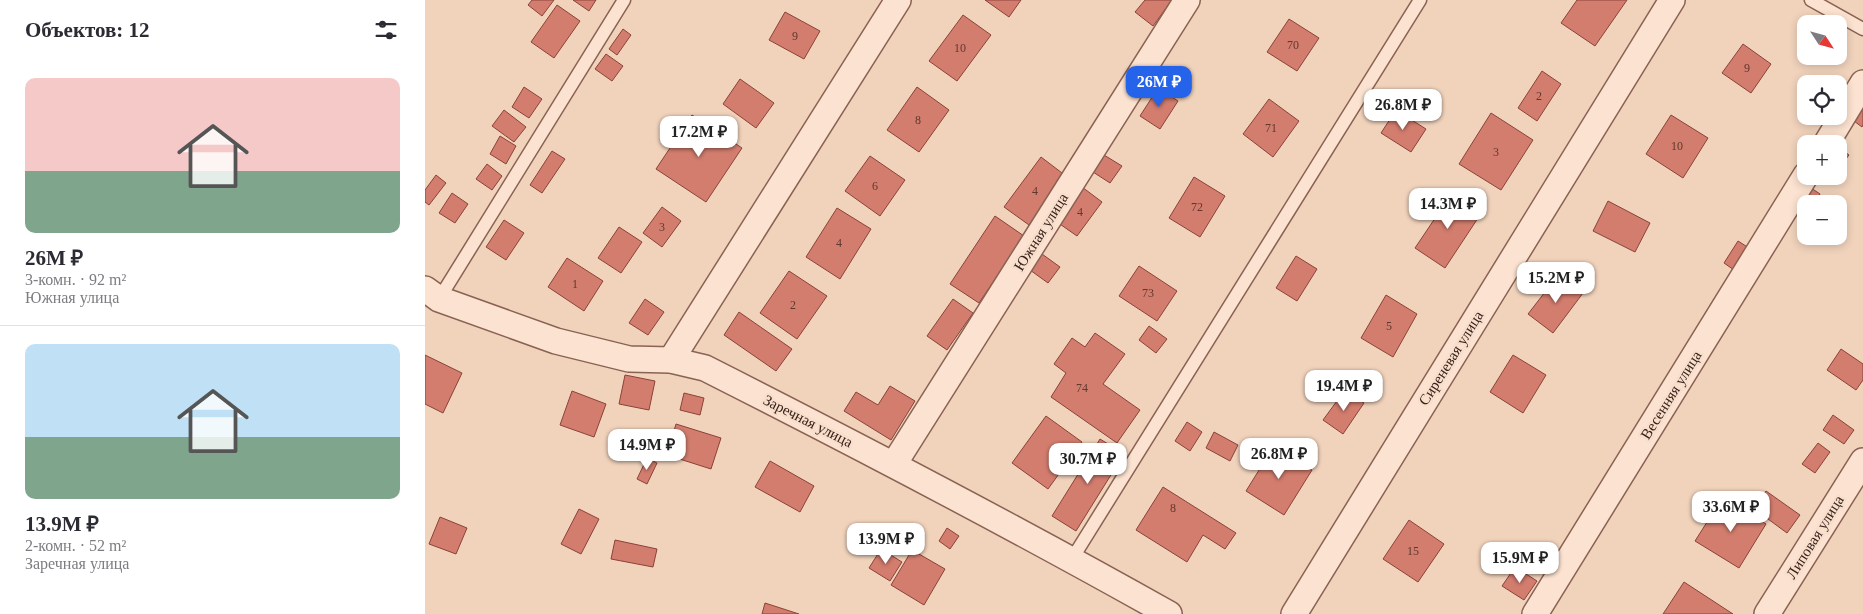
<!DOCTYPE html>
<html lang="ru">
<meta charset="utf-8">
<style>
:root{--surface:#fff;--page:#f7f7f7;--text:#2b2b33;--muted:#7c7c81;--line:#e1e1e2;--accent:#2563eb}
body{margin:0;font-family:Georgia,serif;background:var(--page);color:var(--text);height:100vh;display:flex;flex-direction:column;font-size:19px;white-space:nowrap}
*{box-sizing:border-box;margin:0}
p{font-size:16px;color:var(--muted)}
.icon{flex:none;width:28px;height:28px;fill:none;stroke:currentColor;stroke-width:2;stroke-linecap:round;stroke-linejoin:round}
.map{position:relative;flex:1;overflow:hidden}
.sheet{display:flex;flex-direction:column;background:var(--surface);width:425px}
.sheet>*{flex:none}
.needle{width:32px;rotate:126deg}
.controls{position:absolute;left:1372px;top:15px;display:grid;gap:10px}
.controls a{display:grid;place-items:center;width:50px;height:50px;border-radius:10px;background:var(--surface);box-shadow:0 2px 8px #0003;font-size:25px}
.price{position:absolute;translate:-50% -42px;padding:0 11px;border-radius:10px;background:#fff;color:#222;font-size:16px;line-height:32px;filter:drop-shadow(0 1px 2px #0008)}
.price::after{content:'';position:absolute;left:50%;top:30px;width:15px;height:11px;margin-left:-8px;background:inherit;clip-path:polygon(0 0,100% 0,50% 100%)}
.price.active{background:var(--accent);color:#fff}
ul{padding:0;list-style:none}
li{display:grid;align-content:center;gap:10px;height:265px;padding:0 25px}
li+li{border-top:1px solid var(--line)}
li span{display:grid;place-items:center;height:155px;border-radius:10px;color:#555}
li>.icon{margin-inline-start:auto}
span .icon{width:90px;height:90px;fill:#fffc;stroke-width:1}
li b{font-size:21px}
h2{display:flex;justify-content:space-between;align-items:center;height:60px;padding:0 25px;font-size:21px}
main{display:flex;flex:1;min-height:0}
.map>svg:first-child{display:block}
.building{fill:#d37d6e;stroke:#8b4238}
.lines{fill:none;stroke-linecap:round;stroke-linejoin:round}
.service-casing{stroke:#8a6254;stroke-width:15}
.minor-casing{stroke:#8a6254;stroke-width:28}
.service{stroke:#fce2d0;stroke-width:12}
.minor{stroke:#fce2d0;stroke-width:25}
.labels{text-anchor:middle;stroke-width:5;stroke-linejoin:round;paint-order:stroke}
.number-label{font-size:12px;fill:#5f382f}
.street-label{font-size:15px;fill:#38211a;stroke:#f8dfcc}
</style>
<main>
<section class="sheet">
<h2>Объектов: 12<svg class="icon" aria-label="filters" viewBox="0 0 24 24"><path d="M4 7h16M4 17h16"/><circle cx="9" cy="7" r="2"/><circle cx="15" cy="17" r="2"/></svg></h2>
<ul>
<li><span style="background:linear-gradient(#f6c9c9 60%,#7fa58c 0)"><svg class="icon" aria-label="home" viewBox="0 0 24 24"><path d="M3 11l9-7 9 7M6 9v11h12V9"/></svg></span><div><b>26M ₽</b><p>3-комн. · 92 m²</p><p>Южная улица</p></div></li>
<li><span style="background:linear-gradient(#bfe0f5 60%,#7fa58c 0)"><svg class="icon" aria-label="home" viewBox="0 0 24 24"><path d="M3 11l9-7 9 7M6 9v11h12V9"/></svg></span><div><b>13.9M ₽</b><p>2-комн. · 52 m²</p><p>Заречная улица</p></div></li>
</ul>
</section>
<div class="map">
<svg width="1438" height="614" viewBox="0 0 1438 614">
<rect width="100%" height="100%" fill="#f1d3bc"/>
<g class="building">
<polygon points="107,0 129,0 117,16 103,5"/>
<polygon points="148,0 171,0 164,11"/>
<polygon points="560,0 596,0 584,17"/>
<polygon points="720,0 747,0 728,26 710,12"/>
<polygon points="1152,0 1202,0 1170,46 1136,23"/>
<polygon points="132,5 155,21 129,58 106,42"/>
<polygon points="360,12 395,31 379,59 344,40"/>
<polygon points="538,15 566,35 532,81 504,61"/>
<polygon points="864,19 894,38 872,71 842,52"/>
<polygon points="198,29 206,35 192,55 184,49"/>
<polygon points="1318,44 1346,64 1326,93 1297,73"/>
<polygon points="181,54 198,66 187,81 170,69"/>
<polygon points="1117,71 1136,84 1112,121 1093,108"/>
<polygon points="315,79 349,103 331,128 298,104"/>
<polygon points="99,87 117,99 104,118 87,107"/>
<polygon points="492,87 524,110 494,152 462,130"/>
<polygon points="733,88 753,101 735,129 715,116"/>
<polygon points="844,99 874,121 848,157 818,134"/>
<polygon points="1438,99 1438,125 1437,127 1425,118"/>
<polygon points="79,110 101,127 89,142 67,126"/>
<polygon points="971,110 1001,129 986,152 956,133"/>
<polygon points="1066,113 1108,140 1076,190 1034,164"/>
<polygon points="267,115 317,148 281,202 231,169"/>
<polygon points="1246,115 1283,138 1258,178 1221,154"/>
<polygon points="75,136 91,146 81,164 65,154"/>
<polygon points="1414,148 1424,155 1414,168"/>
<polygon points="127,151 140,159 117,193 105,185"/>
<polygon points="679,155 697,166 685,183 668,172"/>
<polygon points="445,156 480,180 455,216 420,191"/>
<polygon points="616,157 641,176 604,225 579,207"/>
<polygon points="62,164 77,176 67,190 51,179"/>
<polygon points="11,175 21,183 4,205 0,202 0,190"/>
<polygon points="769,177 800,196 775,237 744,218"/>
<polygon points="657,187 677,202 652,236 632,222"/>
<polygon points="1386,188 1395,194 1389,204 1381,204 1381,214 1373,209"/>
<polygon points="27,193 43,204 30,223 14,213"/>
<polygon points="1027,193 1057,212 1020,268 990,248"/>
<polygon points="1183,201 1225,223 1210,252 1168,231"/>
<polygon points="237,207 256,221 237,247 218,233"/>
<polygon points="412,208 446,229 415,279 381,257"/>
<polygon points="570,216 599,236 554,303 525,284"/>
<polygon points="79,220 99,233 81,260 61,247"/>
<polygon points="194,227 217,242 196,273 173,258"/>
<polygon points="1313,241 1324,248 1309,270 1299,263"/>
<polygon points="617,254 635,267 623,283 605,270"/>
<polygon points="871,256 892,269 872,301 851,288"/>
<polygon points="142,258 178,281 159,311 123,287"/>
<polygon points="714,266 752,291 732,321 694,296"/>
<polygon points="364,271 402,296 372,339 335,313"/>
<polygon points="1134,274 1158,293 1128,333 1103,314"/>
<polygon points="961,295 992,314 968,357 936,338"/>
<polygon points="220,299 239,312 223,335 204,323"/>
<polygon points="528,299 548,313 522,350 502,336"/>
<polygon points="314,312 367,349 351,371 299,335"/>
<polygon points="724,326 742,339 731,353 714,340"/>
<polygon points="670,333 700,354 678,384 715,410 692,443 626,397 641,373 629,364 647,338 660,347"/>
<polygon points="1416,349 1438,364 1438,380 1431,390 1402,370"/>
<polygon points="0,355 37,373 18,413 0,404"/>
<polygon points="1088,355 1121,375 1098,413 1065,392"/>
<polygon points="200,375 230,381 224,410 194,404"/>
<polygon points="465,386 490,401 466,440 419,411 431,392 453,405"/>
<polygon points="920,390 939,403 918,434 898,420"/>
<polygon points="147,391 181,404 169,437 135,425"/>
<polygon points="259,393 279,398 275,415 255,410"/>
<polygon points="1408,415 1429,430 1419,444 1398,430"/>
<polygon points="621,416 657,442 623,489 587,463"/>
<polygon points="762,422 777,432 765,451 750,441"/>
<polygon points="251,424 296,438 286,469 242,455"/>
<polygon points="789,432 813,445 805,461 781,448"/>
<polygon points="675,439 699,454 651,531 627,516"/>
<polygon points="1393,443 1405,452 1390,473 1377,464"/>
<polygon points="849,446 887,470 859,515 821,491"/>
<polygon points="222,458 232,463 222,484 212,479"/>
<polygon points="345,461 389,486 375,512 330,487"/>
<polygon points="738,487 811,533 800,549 778,535 762,562 711,530"/>
<polygon points="1341,491 1375,515 1362,533 1328,508"/>
<polygon points="1298,497 1341,524 1314,568 1270,541"/>
<polygon points="154,509 174,519 156,554 136,544"/>
<polygon points="15,517 42,528 31,554 4,544"/>
<polygon points="984,520 1019,544 993,582 958,559"/>
<polygon points="522,528 534,536 525,549 514,541"/>
<polygon points="190,540 232,549 228,567 186,559"/>
<polygon points="456,549 477,562 465,581 444,568"/>
<polygon points="487,550 520,569 499,605 466,585"/>
<polygon points="1090,567 1112,581 1099,600 1077,586"/>
<polygon points="1259,582 1308,614 1238,614"/>
<polygon points="340,603 374,614 337,614"/>
</g>
<g class="lines">
<defs>
<g id="service">
<polyline points="1386,0 1438,29"/>
<polyline points="14,299 199,0"/>
<polyline points="647,559 995,0"/>
</g>
<g id="minor">
<polyline points="1401,144 1438,83"/>
<path d="M 0,289 L 14,299 L 131,341 L 204,359 L 246,360 L 280,368 C 436,447 591,528 744,614"/>
<polyline points="246,360 473,0"/>
<polyline points="469,464 762,0"/>
<polyline points="869,614 1247,0"/>
<polyline points="1110,614 1381,175"/>
<polyline points="1342,614 1438,461"/>
</g>
</defs>
<use href="#service" class="service-casing"/>
<use href="#minor" class="minor-casing"/>
<use href="#service" class="service"/>
<use href="#minor" class="minor"/>
</g>
<g class="labels">
<g class="number-label">
<text x="370" y="40">9</text>
<text x="868" y="49">70</text>
<text x="535" y="52">10</text>
<text x="1322" y="72">9</text>
<text x="1114" y="100">2</text>
<text x="493" y="124">8</text>
<text x="846" y="132">71</text>
<text x="1252" y="150">10</text>
<text x="1071" y="156">3</text>
<text x="450" y="190">6</text>
<text x="610" y="195">4</text>
<text x="772" y="211">72</text>
<text x="655" y="216">4</text>
<text x="237" y="231">3</text>
<text x="414" y="247">4</text>
<text x="150" y="288">1</text>
<text x="723" y="297">73</text>
<text x="368" y="309">2</text>
<text x="964" y="330">5</text>
<text x="657" y="392">74</text>
<text x="748" y="512">8</text>
<text x="988" y="555">15</text>
</g>
<g class="street-label">
<text transform="translate(616 232) rotate(-58)" y="5">Южная улица</text>
<text transform="translate(1026 358) rotate(-58)" y="5">Сиреневая улица</text>
<text transform="translate(1246 395) rotate(-58)" y="5">Весенняя улица</text>
<text transform="translate(383 421) rotate(27)" y="5">Заречная улица</text>
<text transform="translate(1390 537) rotate(-58)" y="5">Липовая улица</text>
</g>
</g>
</svg>
<div class="controls">
<a><svg class="needle" viewBox="-14 -14 28 28"><path d="M0-13l5 13h-10z" fill="#e53935"/><path d="M0 13l5-13h-10z" fill="#7c7c81"/></svg></a>
<a><svg class="icon" aria-label="locate" viewBox="0 0 24 24"><circle cx="12" cy="12" r="6"/><path d="M12 2v4M12 18v4M2 12h4M18 12h4"/></svg></a>
<a>+</a>
<a>−</a>
</div>
<b class="price active" style="left:734px;top:108px">26M ₽</b>
<b class="price" style="left:978px;top:131px">26.8M ₽</b>
<b class="price" style="left:274px;top:158px">17.2M ₽</b>
<b class="price" style="left:1023px;top:230px">14.3M ₽</b>
<b class="price" style="left:1131px;top:304px">15.2M ₽</b>
<b class="price" style="left:919px;top:412px">19.4M ₽</b>
<b class="price" style="left:222px;top:471px">14.9M ₽</b>
<b class="price" style="left:854px;top:480px">26.8M ₽</b>
<b class="price" style="left:663px;top:485px">30.7M ₽</b>
<b class="price" style="left:1306px;top:533px">33.6M ₽</b>
<b class="price" style="left:461px;top:565px">13.9M ₽</b>
<b class="price" style="left:1095px;top:584px">15.9M ₽</b>
</div>
</main>
